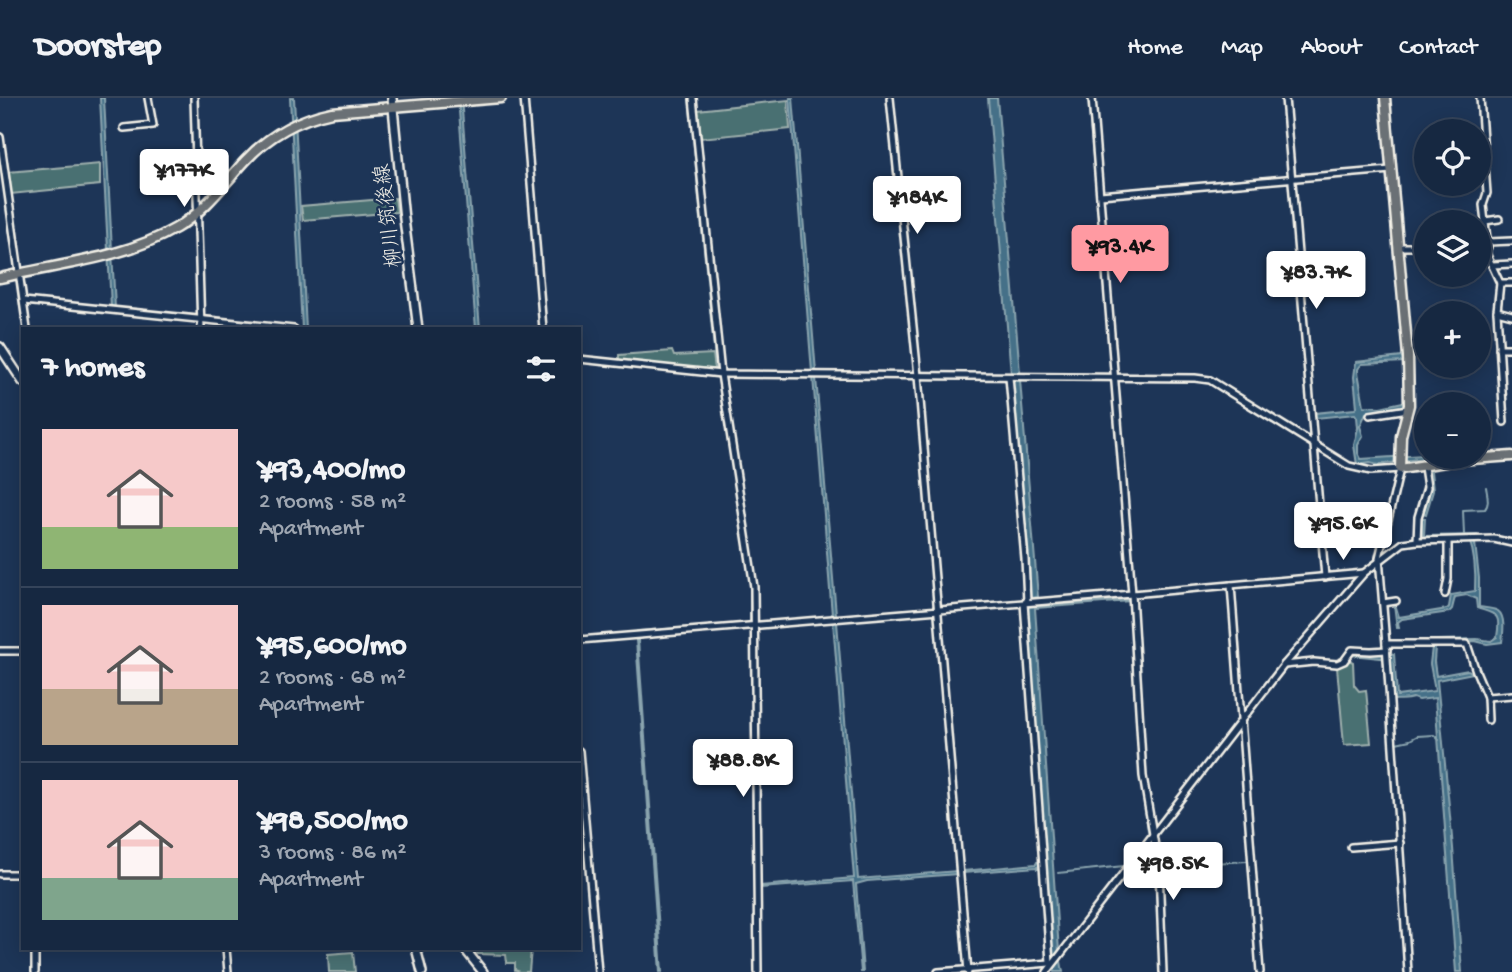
<!DOCTYPE html>
<meta charset="utf-8">
<style>
:root{--surface:#162841;--page:#1f3048;--text:#f1f3f6;--muted:#9ea6b1;--line:#35445a;--accent:#ff9aa2}
body{margin:0;font-family:"Gochi Hand","Klee One",sans-serif;background:var(--page);color:var(--text);height:100vh;display:flex;flex-direction:column;font-size:26px;white-space:nowrap}
*{box-sizing:border-box;margin:0}
p{font-size:23px;color:var(--muted)}
.icon{flex:none;width:38px;height:38px;fill:none;stroke:currentColor;stroke-width:2;stroke-linecap:round;stroke-linejoin:round}
.map{position:relative;flex:1;overflow:hidden}
.side{position:absolute;left:21px;top:229px;width:560px;height:623px;display:flex;flex-direction:column;background:var(--surface);border-radius:0px;box-shadow:0 4px 18px #0003,0 0 0 2px var(--line)}
.side>*{flex:none}
.tools{position:absolute;left:1414px;top:21px;display:grid;gap:14px}
.tools a{display:grid;place-items:center;width:77px;height:77px;border-radius:50%;background:var(--surface);box-shadow:0 4px 18px #0003,0 0 0 2px var(--line);font-size:35px}
.price{position:absolute;translate:-50% -60px;padding:0 16px;border-radius:7px;background:#fff;color:#222;font-size:23px;line-height:46px;filter:drop-shadow(0 2px 4px #0008)}
.price::after{content:'';position:absolute;left:50%;top:42px;width:21px;height:16px;margin-left:-10px;background:inherit;clip-path:polygon(0 0,100% 0,50% 100%)}
.price.selected{background:var(--accent);color:#111}
ul{padding:0;list-style:none}
li{display:flex;align-items:center;gap:21px;height:175px;padding:0 21px}
li+li{border-top:2px solid var(--line)}
li span{display:grid;place-items:center;flex:none;width:196px;height:140px;border-radius:0px;color:#555}
li>.icon{margin-inline-start:auto}
span .icon{width:84px;height:84px;fill:#fffc;stroke-width:1}
li b{font-size:30px}
h2{display:flex;justify-content:space-between;align-items:center;height:84px;padding:0 21px;font-size:30px}
header{display:flex;align-items:center;gap:42px;box-sizing:border-box;height:98px;padding:0 35px;background:var(--surface);border-bottom:2px solid var(--line)}
header strong{font-size:33px}
nav{display:flex;gap:38px;margin-inline-start:auto;font-size:24px}
.map>svg:first-child{display:block}
.green{fill:#4a6f72;stroke:#9fb0ad;stroke-width:2}
.water{fill:#447088;stroke:#8aa4ae;stroke-width:2}
.lines{fill:none;stroke-linecap:round;stroke-linejoin:round}
.stream{stroke:#8aa4ae;stroke-width:2}
.street-casing{stroke:#f4f1e8;stroke-width:10}
.secondary-casing{stroke:#f4f1e8;stroke-width:12}
.primary-casing{stroke:#f4f1e8;stroke-width:13}
.street{stroke:#1d3557;stroke-width:5}
.secondary{stroke:#1d3557;stroke-width:7}
.primary{stroke:#6a7074;stroke-width:8}
.labels{text-anchor:middle;stroke-width:5;stroke-linejoin:round;paint-order:stroke}
.street-label{font-size:21px;fill:#f4f1e8;stroke:#1d3557}
</style>
<header>
<strong>Doorstep</strong>
<nav><a>Home</a><a>Map</a><a>About</a><a>Contact</a></nav>
</header>
<div class="map">
<svg width="1512" height="874" viewBox="0 0 1512 874">
<rect width="100%" height="100%" fill="#1d3557"/>
<filter id="ink" filterUnits="userSpaceOnUse"><feTurbulence type="fractalNoise" baseFrequency=".0143" numOctaves="2"/><feDisplacementMap in="SourceGraphic" scale="14" xChannelSelector="R" yChannelSelector="G"/><feConvolveMatrix kernelMatrix="1 2 1 2 8 2 1 2 1" color-interpolation-filters="sRGB"/></filter>
<g filter="url(#ink)">
<g class="green">
<polygon points="788,2 790,31 701,40 698,12"/>
<polygon points="100,66 100,87 11,96 8,74"/>
<polygon points="395,100 397,114 303,122 301,108"/>
<polygon points="672,253 674,258 713,256 715,272 619,263 619,257"/>
<polygon points="1349,562 1353,564 1354,587 1359,593 1366,592 1371,645 1344,647 1337,569"/>
<polygon points="474,851 531,851 529,874 520,874 515,872 515,865 507,865 506,857 478,856"/>
<polygon points="353,854 355,874 329,874 328,856"/>
</g>
<g class="water">
<polygon points="100,0 104,0 115,210 111,209"/>
<polygon points="290,0 294,0 306,231 302,231"/>
<polygon points="458,0 461,0 480,231 476,231"/>
<polygon points="790,0 793,0 816,274 812,274"/>
<polygon points="988,0 997,0 1020,275 1011,276"/>
<polygon points="1400,226 1402,226 1404,264 1362,266 1358,271 1358,274 1364,308 1380,309 1403,304 1404,309 1366,315 1360,328 1363,338 1358,347 1358,355 1361,361 1424,357 1426,354 1426,359 1446,359 1430,363 1433,393 1426,416 1423,415 1430,393 1424,360 1378,367 1370,365 1357,367 1354,347 1358,330 1357,319 1355,316 1316,320 1315,315 1355,311 1357,309 1354,279 1356,264 1402,259 1403,252"/>
<polygon points="813,279 816,280 836,516 832,517"/>
<polygon points="1011,282 1020,282 1038,499 1030,500"/>
<path d="M 1422,420 L 1425,420 L 1424,438 L 1477,437 L 1475,445 L 1479,480 L 1479,509 C 1484,510 1493,510 1498,513 C 1506,519 1503,536 1502,544 L 1487,546 L 1475,543 L 1438,544 L 1438,542 L 1477,541 L 1491,543 L 1497,539 C 1501,515 1497,517 1477,510 L 1476,501 L 1467,497 L 1455,499 L 1452,511 L 1449,514 L 1402,521 L 1398,524 L 1399,530 L 1397,530 L 1394,506 L 1395,506 L 1399,519 L 1447,511 L 1449,509 L 1451,497 L 1475,493 C 1476,475 1475,457 1469,441 L 1422,440 Z"/>
<polygon points="1131,501 1130,503 1035,510 1059,853 1063,874 1055,874 1051,859 1046,768 1041,768 1041,771 1037,771 1037,769 963,775 962,773 1036,766 1037,764 1040,764 1041,767 1046,766 1027,509"/>
<polygon points="833,524 837,524 858,781 957,773 957,776 867,783 856,786 863,874 861,874 853,783 761,790 761,788 854,780"/>
<polygon points="636,542 638,542 662,874 660,874"/>
<path d="M 1432,549 L 1435,549 L 1434,564 L 1436,578 L 1468,572 L 1473,575 L 1437,582 L 1453,750 L 1462,874 L 1456,874 L 1435,600 L 1418,602 L 1413,600 C 1405,603 1400,601 1392,602 L 1390,561 L 1351,557 C 1361,555 1385,553 1394,556 L 1397,598 L 1435,593 L 1430,566 Z"/>
</g>
<g class="lines">
<g class="stream">
<polyline points="689,0 716,272"/>
<polyline points="887,0 915,274"/>
<polyline points="1088,0 1123,411"/>
<polyline points="1289,81 1311,341"/>
<polyline points="915,280 957,769"/>
<polyline points="1311,346 1322,476"/>
<path d="M 1464,437 L 1463,412 L 1485,411 C 1490,405 1487,396 1486,389"/>
<polyline points="637,533 750,525 750,484 718,280"/>
<polyline points="1133,556 1140,675 1149,739"/>
<polyline points="1473,575 1479,589"/>
<polyline points="1396,645 1410,642 1417,638 1434,637 1439,642"/>
<polyline points="1150,744 1156,776 1160,857"/>
<polyline points="1163,768 1247,763"/>
<polyline points="1058,775 1124,768"/>
</g>
<defs>
<g id="street">
<polyline points="194,0 201,231"/>
<polyline points="524,0 543,231"/>
<polyline points="693,0 721,276 754,489 758,874"/>
<polyline points="890,0 918,278 968,874"/>
<polyline points="1092,0 1132,496 1143,678 1159,771 1163,874"/>
<polyline points="1285,0 1325,479"/>
<polyline points="124,30 153,27 148,0"/>
<polyline points="0,39 27,231"/>
<polyline points="1100,97 1391,72"/>
<polyline points="1485,123 1499,121"/>
<polyline points="1488,144 1512,143"/>
<polyline points="1398,149 1426,149"/>
<polyline points="1479,149 1488,149 1483,107 1487,95 1480,0"/>
<polyline points="1486,149 1487,157 1500,185 1497,213 1504,324"/>
<polyline points="1492,167 1512,166"/>
<polyline points="1500,185 1512,185"/>
<polyline points="24,203 294,231"/>
<polyline points="1497,213 1512,217"/>
<polyline points="1499,250 1512,250"/>
<polyline points="579,261 721,276 1195,280 1210,282 1349,368 1371,373 1400,371 1379,460 1386,546 1408,874"/>
<polyline points="1009,279 1025,461 1027,504"/>
<polyline points="1370,317 1408,311"/>
<polyline points="1417,443 1418,419 1427,389 1424,369"/>
<polyline points="1231,487 1260,874"/>
<polyline points="1445,496 1448,481 1448,443"/>
<polyline points="1024,505 1050,864"/>
<polyline points="1383,505 1396,503"/>
<polyline points="579,542 1132,496 1364,475"/>
<polyline points="1386,546 1467,546 1476,573 1487,599 1512,597"/>
<polyline points="0,553 23,553"/>
<polyline points="1284,567 1314,564 1337,566 1344,563 1352,552 1371,553 1387,552"/>
<polyline points="1487,599 1488,622"/>
<polyline points="579,653 598,874"/>
<polyline points="1351,749 1400,745"/>
<polyline points="0,776 23,776"/>
<polyline points="226,850 228,874"/>
<polyline points="35,874 35,850"/>
<polyline points="938,874 1050,865"/>
<polyline points="1047,874 1284,567 1364,475 1403,445 1417,443 1494,441 1512,445"/>
</g>
<g id="secondary">
<polyline points="392,0 404,121 418,231"/>
<polyline points="0,249 23,284"/>
<polyline points="416,850 422,874"/>
<polyline points="464,850 483,874"/>
</g>
<g id="primary">
<polyline points="1385,0 1408,258 1409,307 1401,338 1400,371 1459,362 1512,358"/>
<path d="M 0,180 C 58,166 123,161 176,130 C 204,114 223,87 245,63 C 269,37 298,21 332,14 L 501,0"/>
</g>
</defs>
<use href="#street" class="street-casing"/>
<use href="#secondary" class="secondary-casing"/>
<use href="#primary" class="primary-casing"/>
<use href="#street" class="street"/>
<use href="#secondary" class="secondary"/>
<use href="#primary" class="primary"/>
</g>
</g>
<g class="labels">
<g class="street-label">
<text transform="translate(387 118) rotate(-97)" y="7">柳川筑後線</text>
</g>
</g>
</svg>
<div class="tools">
<a><svg class="icon" aria-label="locate" viewBox="0 0 24 24"><circle cx="12" cy="12" r="6"/><path d="M12 2v4M12 18v4M2 12h4M18 12h4"/></svg></a>
<a><svg class="icon" aria-label="layers" viewBox="0 0 24 24"><path d="M12 4l9 5-9 5-9-5zM3 14l9 5 9-5"/></svg></a>
<a>+</a>
<a>−</a>
</div>
<b class="price" style="left:184px;top:111px">¥177K</b>
<b class="price" style="left:917px;top:138px">¥184K</b>
<b class="price selected" style="left:1120px;top:187px">¥93.4K</b>
<b class="price" style="left:1316px;top:213px">¥83.7K</b>
<b class="price" style="left:1343px;top:464px">¥95.6K</b>
<b class="price" style="left:743px;top:701px">¥88.8K</b>
<b class="price" style="left:1173px;top:804px">¥98.5K</b>
<section class="side">
<h2>7 homes<svg class="icon" aria-label="filters" viewBox="0 0 24 24"><path d="M4 7h16M4 17h16"/><circle cx="9" cy="7" r="2"/><circle cx="15" cy="17" r="2"/></svg></h2>
<ul>
<li><span style="background:linear-gradient(#f6c9c9 70%,#8fb573 0)"><svg class="icon" aria-label="home" viewBox="0 0 24 24"><path d="M3 11l9-7 9 7M6 9v11h12V9"/></svg></span><div><b>¥93,400/mo</b><p>2 rooms · 58 m²</p><p>Apartment</p></div></li>
<li><span style="background:linear-gradient(#f6c9c9 60%,#b9a48a 0)"><svg class="icon" aria-label="home" viewBox="0 0 24 24"><path d="M3 11l9-7 9 7M6 9v11h12V9"/></svg></span><div><b>¥95,600/mo</b><p>2 rooms · 68 m²</p><p>Apartment</p></div></li>
<li><span style="background:linear-gradient(#f6c9c9 70%,#7fa58c 0)"><svg class="icon" aria-label="home" viewBox="0 0 24 24"><path d="M3 11l9-7 9 7M6 9v11h12V9"/></svg></span><div><b>¥98,500/mo</b><p>3 rooms · 86 m²</p><p>Apartment</p></div></li>
</ul>
</section>
</div>
